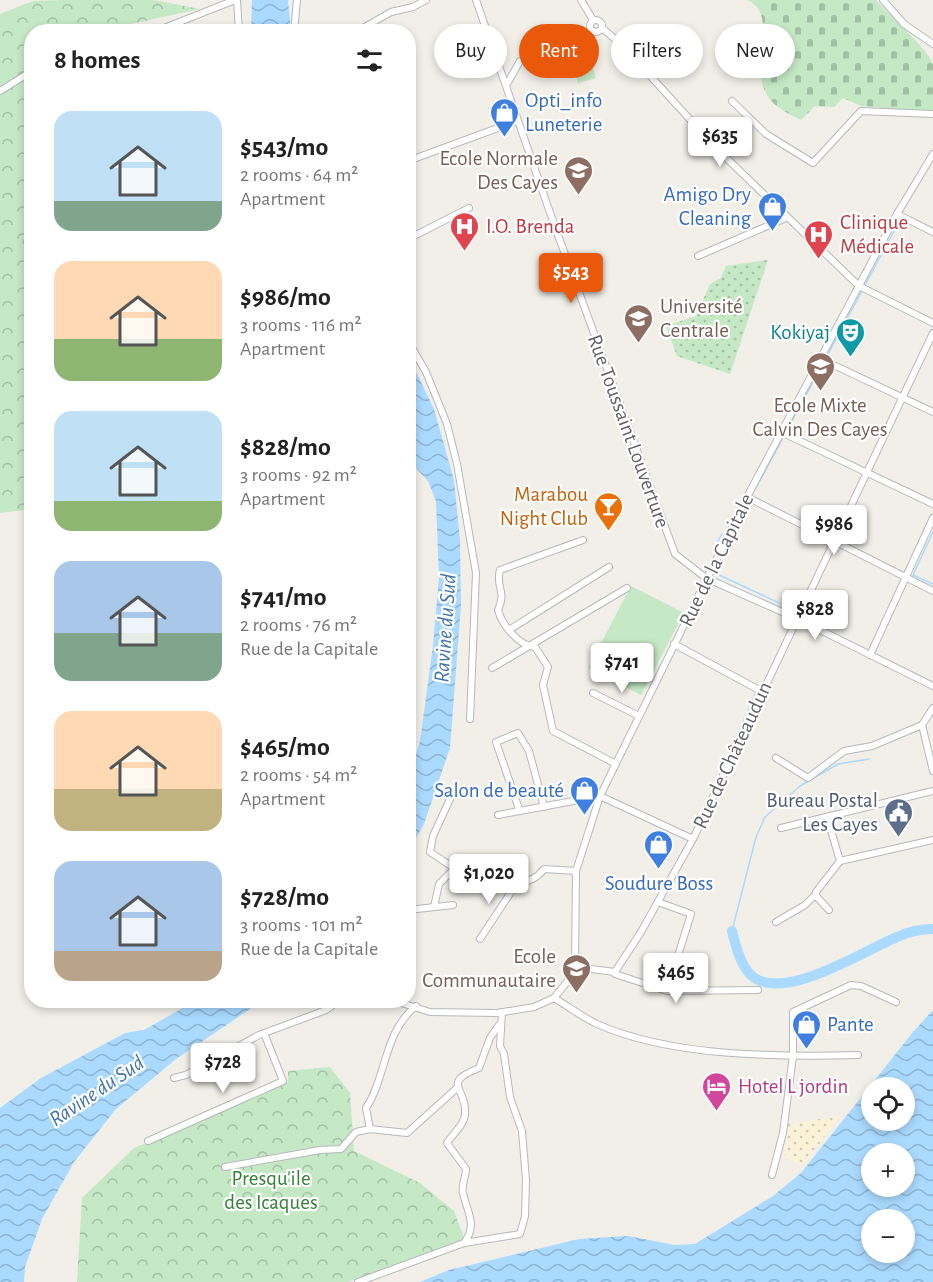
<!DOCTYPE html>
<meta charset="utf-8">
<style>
:root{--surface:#fff;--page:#f6f6f6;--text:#222;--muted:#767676;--accent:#ea580c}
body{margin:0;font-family:"Alegreya Sans",sans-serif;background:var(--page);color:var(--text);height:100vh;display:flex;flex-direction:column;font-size:22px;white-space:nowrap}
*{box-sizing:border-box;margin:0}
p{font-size:20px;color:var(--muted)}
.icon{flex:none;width:33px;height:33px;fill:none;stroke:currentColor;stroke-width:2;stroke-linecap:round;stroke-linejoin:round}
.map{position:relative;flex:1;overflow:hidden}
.side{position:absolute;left:24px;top:24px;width:392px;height:984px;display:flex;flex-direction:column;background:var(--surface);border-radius:24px;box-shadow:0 3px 9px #0003}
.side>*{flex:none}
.guide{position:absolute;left:434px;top:24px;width:410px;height:54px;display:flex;gap:12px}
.fabs{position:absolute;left:861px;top:1077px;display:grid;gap:12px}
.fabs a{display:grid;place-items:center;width:54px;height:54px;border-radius:50%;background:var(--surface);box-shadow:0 3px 9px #0003;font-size:30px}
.price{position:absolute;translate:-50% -51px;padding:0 14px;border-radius:6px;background:#fff;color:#222;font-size:20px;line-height:39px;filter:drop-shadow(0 2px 3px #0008)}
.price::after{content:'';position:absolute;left:50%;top:36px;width:18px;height:14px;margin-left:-9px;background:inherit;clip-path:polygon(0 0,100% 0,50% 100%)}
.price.active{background:var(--accent);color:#fff}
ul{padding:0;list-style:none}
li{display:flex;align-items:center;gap:18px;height:150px;padding:0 30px}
li span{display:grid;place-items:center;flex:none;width:168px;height:120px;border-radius:18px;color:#555}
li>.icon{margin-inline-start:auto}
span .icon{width:72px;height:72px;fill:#fffc;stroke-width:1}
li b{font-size:26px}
h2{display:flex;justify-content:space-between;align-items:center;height:72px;padding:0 30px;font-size:26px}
.chip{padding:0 21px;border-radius:27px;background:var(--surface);box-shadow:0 3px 9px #0003;font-size:21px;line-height:54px}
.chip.active{background:var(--accent);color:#fff}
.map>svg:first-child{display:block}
.grass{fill:url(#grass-dots)}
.forest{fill:url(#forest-crowns)}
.sand{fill:url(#sand-dots)}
.cemetery{fill:url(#cemetery-stones)}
.garden{fill:#c5e8c5}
.water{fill:url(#water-waves);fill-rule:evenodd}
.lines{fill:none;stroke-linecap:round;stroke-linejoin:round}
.stream{stroke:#aadaff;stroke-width:1.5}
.river{stroke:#aadaff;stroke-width:10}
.minor-casing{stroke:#b5b8bc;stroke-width:8}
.minor{stroke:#fff;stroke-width:6}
.labels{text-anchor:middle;stroke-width:4.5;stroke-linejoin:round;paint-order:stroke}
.shop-label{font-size:21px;fill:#366cbe;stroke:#fff;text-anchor:start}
.education-label{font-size:21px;fill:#785e54;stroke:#fff;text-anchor:end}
.health-label{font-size:21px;fill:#be3a42;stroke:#fff;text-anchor:start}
.culture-label{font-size:21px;fill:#0d838f;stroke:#fff;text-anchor:end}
.street-label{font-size:21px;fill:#5f6368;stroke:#fff}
.food-label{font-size:21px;fill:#c56008;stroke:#fff;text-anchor:end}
.service-label{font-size:21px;fill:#4e5e75;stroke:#fff;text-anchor:end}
.hotel-label{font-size:21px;fill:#b23c85;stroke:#fff;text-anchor:start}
.park-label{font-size:21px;fill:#348238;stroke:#fff}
.water-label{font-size:22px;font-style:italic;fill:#4174aa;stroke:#fff}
</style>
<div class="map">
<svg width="933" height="1282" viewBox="0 0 933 1282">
<defs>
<pattern id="grass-dots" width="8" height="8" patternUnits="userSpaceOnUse" patternTransform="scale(1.5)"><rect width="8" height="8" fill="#c5e8c5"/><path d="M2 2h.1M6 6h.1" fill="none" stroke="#a3c0a4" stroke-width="1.8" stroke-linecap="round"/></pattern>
<pattern id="forest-crowns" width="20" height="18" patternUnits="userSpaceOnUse" patternTransform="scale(1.5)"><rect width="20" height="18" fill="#c5e8c5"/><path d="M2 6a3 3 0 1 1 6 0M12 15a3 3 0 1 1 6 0" fill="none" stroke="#a3c0a4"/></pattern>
<pattern id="sand-dots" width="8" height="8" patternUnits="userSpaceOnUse" patternTransform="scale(1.5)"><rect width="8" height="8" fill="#fbf3d9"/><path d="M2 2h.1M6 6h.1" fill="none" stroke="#cec8b4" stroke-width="1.8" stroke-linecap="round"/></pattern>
<pattern id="cemetery-stones" width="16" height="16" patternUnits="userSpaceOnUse" patternTransform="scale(1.5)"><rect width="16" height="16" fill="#c5e8c5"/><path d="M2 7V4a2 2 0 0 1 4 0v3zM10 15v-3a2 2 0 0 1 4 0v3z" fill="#a3c0a4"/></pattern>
<pattern id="water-waves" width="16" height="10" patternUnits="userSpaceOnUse" patternTransform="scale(1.5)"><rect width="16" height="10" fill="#aadaff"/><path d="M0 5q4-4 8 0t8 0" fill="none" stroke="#8eb4d2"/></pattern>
</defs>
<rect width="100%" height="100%" fill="#f1efe8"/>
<polygon class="grass" points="768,260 730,374 677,356 666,326 696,316 710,284 721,278 726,266"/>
<g class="forest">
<polygon points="65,0 154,0 200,9 99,31 32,32 31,509 0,513 0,14 33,1"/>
<polygon points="330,1067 350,1093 354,1151 420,1183 454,1211 465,1240 348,1282 77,1282 82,1198 134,1148 288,1082 288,1071"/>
</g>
<polygon class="sand" points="841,1115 803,1165 784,1157 786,1125"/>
<path class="cemetery" d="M 747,0 L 876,0 C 888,14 929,50 933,64 C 933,78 933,98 933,112 L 861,106 L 843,98 L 834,107 L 815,106 L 801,120 C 788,113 775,108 767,95 C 749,67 780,13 747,0 Z"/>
<g class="garden">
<polygon points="592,65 596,78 578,83 574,71"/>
<polygon points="631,586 684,613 641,695 588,668"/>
</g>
<g class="water">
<polygon points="252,0 288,0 291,31 251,31"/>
<polygon points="408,355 434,409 454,480 460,540 461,605 450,748 424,824 408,852 408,780 420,741 433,646 439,578 436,501 428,481 408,460"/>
<polygon points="195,1001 262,1001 176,1059 116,1109 74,1162 42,1219 25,1267 24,1282 0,1282 0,1108 41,1078 71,1062 125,1033 144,1030"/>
<path d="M 933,1010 L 933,1282 L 420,1282 L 449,1270 L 579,1239 L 628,1236 L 675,1245 L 695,1244 L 773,1196 L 801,1173 L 913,1032 ZM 872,1088 L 904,1088 L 904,1120 L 872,1120 ZM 872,1154 L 904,1154 L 904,1186 L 872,1186 ZM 872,1220 L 904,1220 L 904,1252 L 872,1252 Z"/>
</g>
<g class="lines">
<g class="stream">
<polyline points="864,287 898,224"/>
<polyline points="826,358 862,291"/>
<polyline points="786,432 824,362"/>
<polyline points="752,495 784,436"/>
<polyline points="933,532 913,575 933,584"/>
<polyline points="713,550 722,534"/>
<polyline points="722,554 750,500"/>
<polyline points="715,569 717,574 792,609"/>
<polyline points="721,773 756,692 754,690"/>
<polyline points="732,931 756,837 765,817 800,786 838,764 869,759"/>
</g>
<path class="river" d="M 732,931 C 736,946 739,961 749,973 C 778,1007 867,949 897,937 C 908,932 921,929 933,929"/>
<defs>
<g id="minor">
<polyline points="237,0 239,32"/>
<polyline points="476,0 555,227 675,554 706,578 798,619 933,686"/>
<polyline points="581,0 593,20"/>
<polyline points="883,0 904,24 933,44"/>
<circle cx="596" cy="26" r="6"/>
<polyline points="602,28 623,46 716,148 859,286 933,323"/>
<polyline points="154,32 235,0"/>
<polyline points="294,32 297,0"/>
<polyline points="356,32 391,12 413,7 426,0"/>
<polyline points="507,84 520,61 593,31"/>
<polyline points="0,91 32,71"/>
<polyline points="732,101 766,134 813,163 861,111 933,114"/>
<polyline points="408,161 517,121"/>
<polyline points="897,214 933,232"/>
<polyline points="408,239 469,208"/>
<polyline points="27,242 32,240"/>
<polyline points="698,256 788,217"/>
<polyline points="408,341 426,372 447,424 457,464 476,573 470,719"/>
<polyline points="821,359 933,412"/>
<polyline points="781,432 933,504"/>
<polyline points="747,497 933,591"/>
<path d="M 583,540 L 500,570 C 495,586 507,591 498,610 C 502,625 519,646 535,647 L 548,667 L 543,685 L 553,731 L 616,764"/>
<polyline points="509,630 609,567"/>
<polyline points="674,644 761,691"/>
<polyline points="870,655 933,518"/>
<polyline points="492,668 627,588"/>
<polyline points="593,693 639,716"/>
<polyline points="922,725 933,771"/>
<polyline points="776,758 808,778 844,751 872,746 922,725 933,708"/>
<polyline points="450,799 433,836 430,852 457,870"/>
<polyline points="519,809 496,742 518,733 529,751 544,807"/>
<polyline points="498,815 600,796 693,839"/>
<polyline points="827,817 840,861"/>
<polyline points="781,828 933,791"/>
<polyline points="658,902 691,914 667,991"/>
<path d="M 434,907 L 439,884 L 452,871 C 479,867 521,900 544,869 L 576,871"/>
<polyline points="408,910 453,905"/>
<polyline points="829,910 816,896 816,892 840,861 933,840"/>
<polyline points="776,922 805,905 816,894"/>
<polyline points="480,939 517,883"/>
<polyline points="575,967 615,972 641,932 693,839 933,333"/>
<polyline points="615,972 615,974 667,991 758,990"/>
<path d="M 554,998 C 568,1006 582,1017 597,1024 C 671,1057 778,1057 858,1055"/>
<polyline points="392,1000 430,1012 497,1013 534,1007 554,998 567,982 575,967 576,871 600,796 747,497 897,214 933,154"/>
<polyline points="174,1078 186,1075 259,1035 326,1010 340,1000"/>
<path d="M 370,1129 L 366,1108 C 387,1076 383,1033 416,1006"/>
<polyline points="148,1141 283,1081 264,1033"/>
<polyline points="225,1167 320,1150 341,1149 356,1132 370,1129 407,1133 457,1088"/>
<polyline points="772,1175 783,1133 793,1056 793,1012 851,985 861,986 896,1002"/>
<path d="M 464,1243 C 478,1225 467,1212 463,1193 C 461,1185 466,1177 466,1169 L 447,1143 C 453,1133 463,1127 465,1115 C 468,1087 439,1084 479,1068 L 490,1038 L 499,1025"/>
<polyline points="358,1282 464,1243 520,1234 525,1216 526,1180 522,1131 510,1097 504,1054 500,1046 502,1012"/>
</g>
</defs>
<use href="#minor" class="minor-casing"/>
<use href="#minor" class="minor"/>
</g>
<defs>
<symbol id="shop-pin" viewBox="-11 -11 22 30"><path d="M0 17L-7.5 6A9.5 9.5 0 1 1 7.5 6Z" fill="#3f7fe0" stroke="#fff"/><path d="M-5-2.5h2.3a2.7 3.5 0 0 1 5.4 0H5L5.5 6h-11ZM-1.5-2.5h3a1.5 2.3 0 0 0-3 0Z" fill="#fff"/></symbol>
<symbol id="university-pin" viewBox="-11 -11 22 30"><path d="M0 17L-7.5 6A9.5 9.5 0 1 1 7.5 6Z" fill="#8d6e63" stroke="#fff"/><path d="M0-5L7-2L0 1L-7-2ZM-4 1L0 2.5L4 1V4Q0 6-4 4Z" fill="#fff"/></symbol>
<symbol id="hospital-pin" viewBox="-11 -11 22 30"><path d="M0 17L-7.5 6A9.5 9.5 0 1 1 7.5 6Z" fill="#e0444e" stroke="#fff"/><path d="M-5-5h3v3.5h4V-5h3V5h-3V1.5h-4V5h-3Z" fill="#fff"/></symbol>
<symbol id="theatre-pin" viewBox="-11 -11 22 30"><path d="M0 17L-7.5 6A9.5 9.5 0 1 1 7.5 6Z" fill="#0f9aa8" stroke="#fff"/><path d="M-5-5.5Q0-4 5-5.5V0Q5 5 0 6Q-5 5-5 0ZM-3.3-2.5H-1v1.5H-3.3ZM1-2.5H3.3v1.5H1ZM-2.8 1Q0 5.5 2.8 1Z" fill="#fff"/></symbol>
<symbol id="school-pin" viewBox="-11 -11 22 30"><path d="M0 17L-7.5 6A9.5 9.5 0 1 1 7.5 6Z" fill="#8d6e63" stroke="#fff"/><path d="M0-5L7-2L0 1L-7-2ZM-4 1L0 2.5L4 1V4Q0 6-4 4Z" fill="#fff"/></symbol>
<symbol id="bar-pin" viewBox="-11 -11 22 30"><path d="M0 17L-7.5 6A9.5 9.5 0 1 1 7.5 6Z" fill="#e8710a" stroke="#fff"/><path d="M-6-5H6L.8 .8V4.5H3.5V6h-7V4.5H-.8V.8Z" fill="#fff"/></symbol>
<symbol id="civic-pin" viewBox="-11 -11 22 30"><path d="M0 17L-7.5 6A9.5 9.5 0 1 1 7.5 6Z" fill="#5c6f8a" stroke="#fff"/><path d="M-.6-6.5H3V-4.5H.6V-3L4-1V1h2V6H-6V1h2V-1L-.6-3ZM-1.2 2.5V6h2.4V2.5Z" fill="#fff"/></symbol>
<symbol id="hotel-pin" viewBox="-11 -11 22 30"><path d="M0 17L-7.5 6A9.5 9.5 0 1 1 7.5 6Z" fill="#d1479c" stroke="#fff"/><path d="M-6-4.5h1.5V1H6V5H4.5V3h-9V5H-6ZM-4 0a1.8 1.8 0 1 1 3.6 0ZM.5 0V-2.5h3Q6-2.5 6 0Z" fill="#fff"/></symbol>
</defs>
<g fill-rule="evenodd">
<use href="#shop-pin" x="488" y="96" width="33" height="45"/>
<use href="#university-pin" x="562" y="154" width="33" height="45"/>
<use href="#shop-pin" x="756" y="190" width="33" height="45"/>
<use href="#hospital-pin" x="448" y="210" width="33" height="45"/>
<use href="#hospital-pin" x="802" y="218" width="33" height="45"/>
<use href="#university-pin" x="622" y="302" width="33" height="45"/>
<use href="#theatre-pin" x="834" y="316" width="33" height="45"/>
<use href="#school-pin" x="804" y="350" width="33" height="45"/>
<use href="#bar-pin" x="592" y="490" width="33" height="45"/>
<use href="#shop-pin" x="568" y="774" width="33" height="45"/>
<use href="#civic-pin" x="882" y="796" width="33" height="45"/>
<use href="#shop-pin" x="642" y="828" width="33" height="45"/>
<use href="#school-pin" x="560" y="952" width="33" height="45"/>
<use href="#shop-pin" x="790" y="1008" width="33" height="45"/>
<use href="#hotel-pin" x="700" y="1070" width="33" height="45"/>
</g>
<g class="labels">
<g class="shop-label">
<text x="525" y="107">Opti_info<tspan x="525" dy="24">Luneterie</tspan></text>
<text x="751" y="201" text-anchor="end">Amigo Dry<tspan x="751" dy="24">Cleaning</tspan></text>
<text x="564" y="797" text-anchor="end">Salon de beauté</text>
<text x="659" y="890" text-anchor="middle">Soudure Boss</text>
<text x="827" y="1031">Pante</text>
</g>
<g class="education-label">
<text x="558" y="165">Ecole Normale<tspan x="558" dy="24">Des Cayes</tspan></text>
<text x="660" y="313" text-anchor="start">Université<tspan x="660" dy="24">Centrale</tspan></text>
<text x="820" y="412" text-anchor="middle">Ecole Mixte<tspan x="820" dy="24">Calvin Des Cayes</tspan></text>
<text x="556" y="963">Ecole<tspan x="556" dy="24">Communautaire</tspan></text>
</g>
<g class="health-label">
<text x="840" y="229">Clinique<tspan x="840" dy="24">Médicale</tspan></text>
<text x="486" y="233">I.O. Brenda</text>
</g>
<g class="culture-label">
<text x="830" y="339">Kokiyaj</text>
</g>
<g class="street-label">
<text transform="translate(629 431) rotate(70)" y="7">Rue Toussaint Louverture</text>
<text transform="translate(716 560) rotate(-64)" y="7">Rue de la Capitale</text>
<text transform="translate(732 755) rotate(-65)" y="7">Rue de Châteaudun</text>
</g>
<g class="food-label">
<text x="588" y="501">Marabou<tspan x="588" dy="24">Night Club</tspan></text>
</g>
<g class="service-label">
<text x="878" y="807">Bureau Postal<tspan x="878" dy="24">Les Cayes</tspan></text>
</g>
<g class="hotel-label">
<text x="738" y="1093">Hotel L jordin</text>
</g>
<g class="park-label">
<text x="271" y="1185">Presqu'ile<tspan x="271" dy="24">des Icaques</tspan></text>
</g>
<g class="water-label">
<text transform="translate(444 628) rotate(-86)" y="8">Ravine du Sud</text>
<text transform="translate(96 1090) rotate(-34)" y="8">Ravine du Sud</text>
</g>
</g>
</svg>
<div class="fabs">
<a><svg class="icon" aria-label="locate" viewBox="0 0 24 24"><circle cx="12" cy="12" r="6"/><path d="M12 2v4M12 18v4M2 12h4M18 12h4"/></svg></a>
<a>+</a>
<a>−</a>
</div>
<b class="price" style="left:720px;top:168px">$635</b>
<b class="price active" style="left:571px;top:304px">$543</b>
<b class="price" style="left:834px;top:556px">$986</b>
<b class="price" style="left:815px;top:641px">$828</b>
<b class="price" style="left:622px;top:694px">$741</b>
<b class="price" style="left:489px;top:905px">$1,020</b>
<b class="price" style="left:676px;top:1004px">$465</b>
<b class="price" style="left:223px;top:1094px">$728</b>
<div class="guide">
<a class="chip">Buy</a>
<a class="chip active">Rent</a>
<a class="chip">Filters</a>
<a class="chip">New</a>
</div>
<section class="side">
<h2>8 homes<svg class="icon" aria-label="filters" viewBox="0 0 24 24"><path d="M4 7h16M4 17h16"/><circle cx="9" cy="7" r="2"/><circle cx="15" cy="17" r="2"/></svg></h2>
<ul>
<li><span style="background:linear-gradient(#bfe0f5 75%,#7fa58c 0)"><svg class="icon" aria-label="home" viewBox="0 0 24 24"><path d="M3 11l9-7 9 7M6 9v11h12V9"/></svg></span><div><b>$543/mo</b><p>2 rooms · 64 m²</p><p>Apartment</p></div></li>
<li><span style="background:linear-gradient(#ffd9b3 65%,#8fb573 0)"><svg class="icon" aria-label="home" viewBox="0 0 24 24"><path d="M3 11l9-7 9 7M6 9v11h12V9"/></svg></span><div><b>$986/mo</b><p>3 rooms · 116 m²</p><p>Apartment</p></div></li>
<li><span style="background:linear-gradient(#bfe0f5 75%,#8fb573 0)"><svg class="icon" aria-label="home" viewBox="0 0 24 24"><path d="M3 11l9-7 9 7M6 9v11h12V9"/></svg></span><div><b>$828/mo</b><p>3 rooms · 92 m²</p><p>Apartment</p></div></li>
<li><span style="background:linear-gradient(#a9c7e8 60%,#7fa58c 0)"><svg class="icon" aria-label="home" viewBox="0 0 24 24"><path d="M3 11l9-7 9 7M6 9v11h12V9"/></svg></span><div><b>$741/mo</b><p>2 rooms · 76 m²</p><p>Rue de la Capitale</p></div></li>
<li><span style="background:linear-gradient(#ffd9b3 65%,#c2b280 0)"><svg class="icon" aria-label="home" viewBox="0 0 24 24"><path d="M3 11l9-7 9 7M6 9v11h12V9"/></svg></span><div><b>$465/mo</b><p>2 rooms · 54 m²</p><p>Apartment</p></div></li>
<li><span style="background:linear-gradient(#a9c7e8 75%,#b9a48a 0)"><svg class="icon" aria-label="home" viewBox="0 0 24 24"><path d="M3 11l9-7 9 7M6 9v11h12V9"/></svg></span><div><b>$728/mo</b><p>3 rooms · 101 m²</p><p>Rue de la Capitale</p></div></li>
</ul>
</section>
</div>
